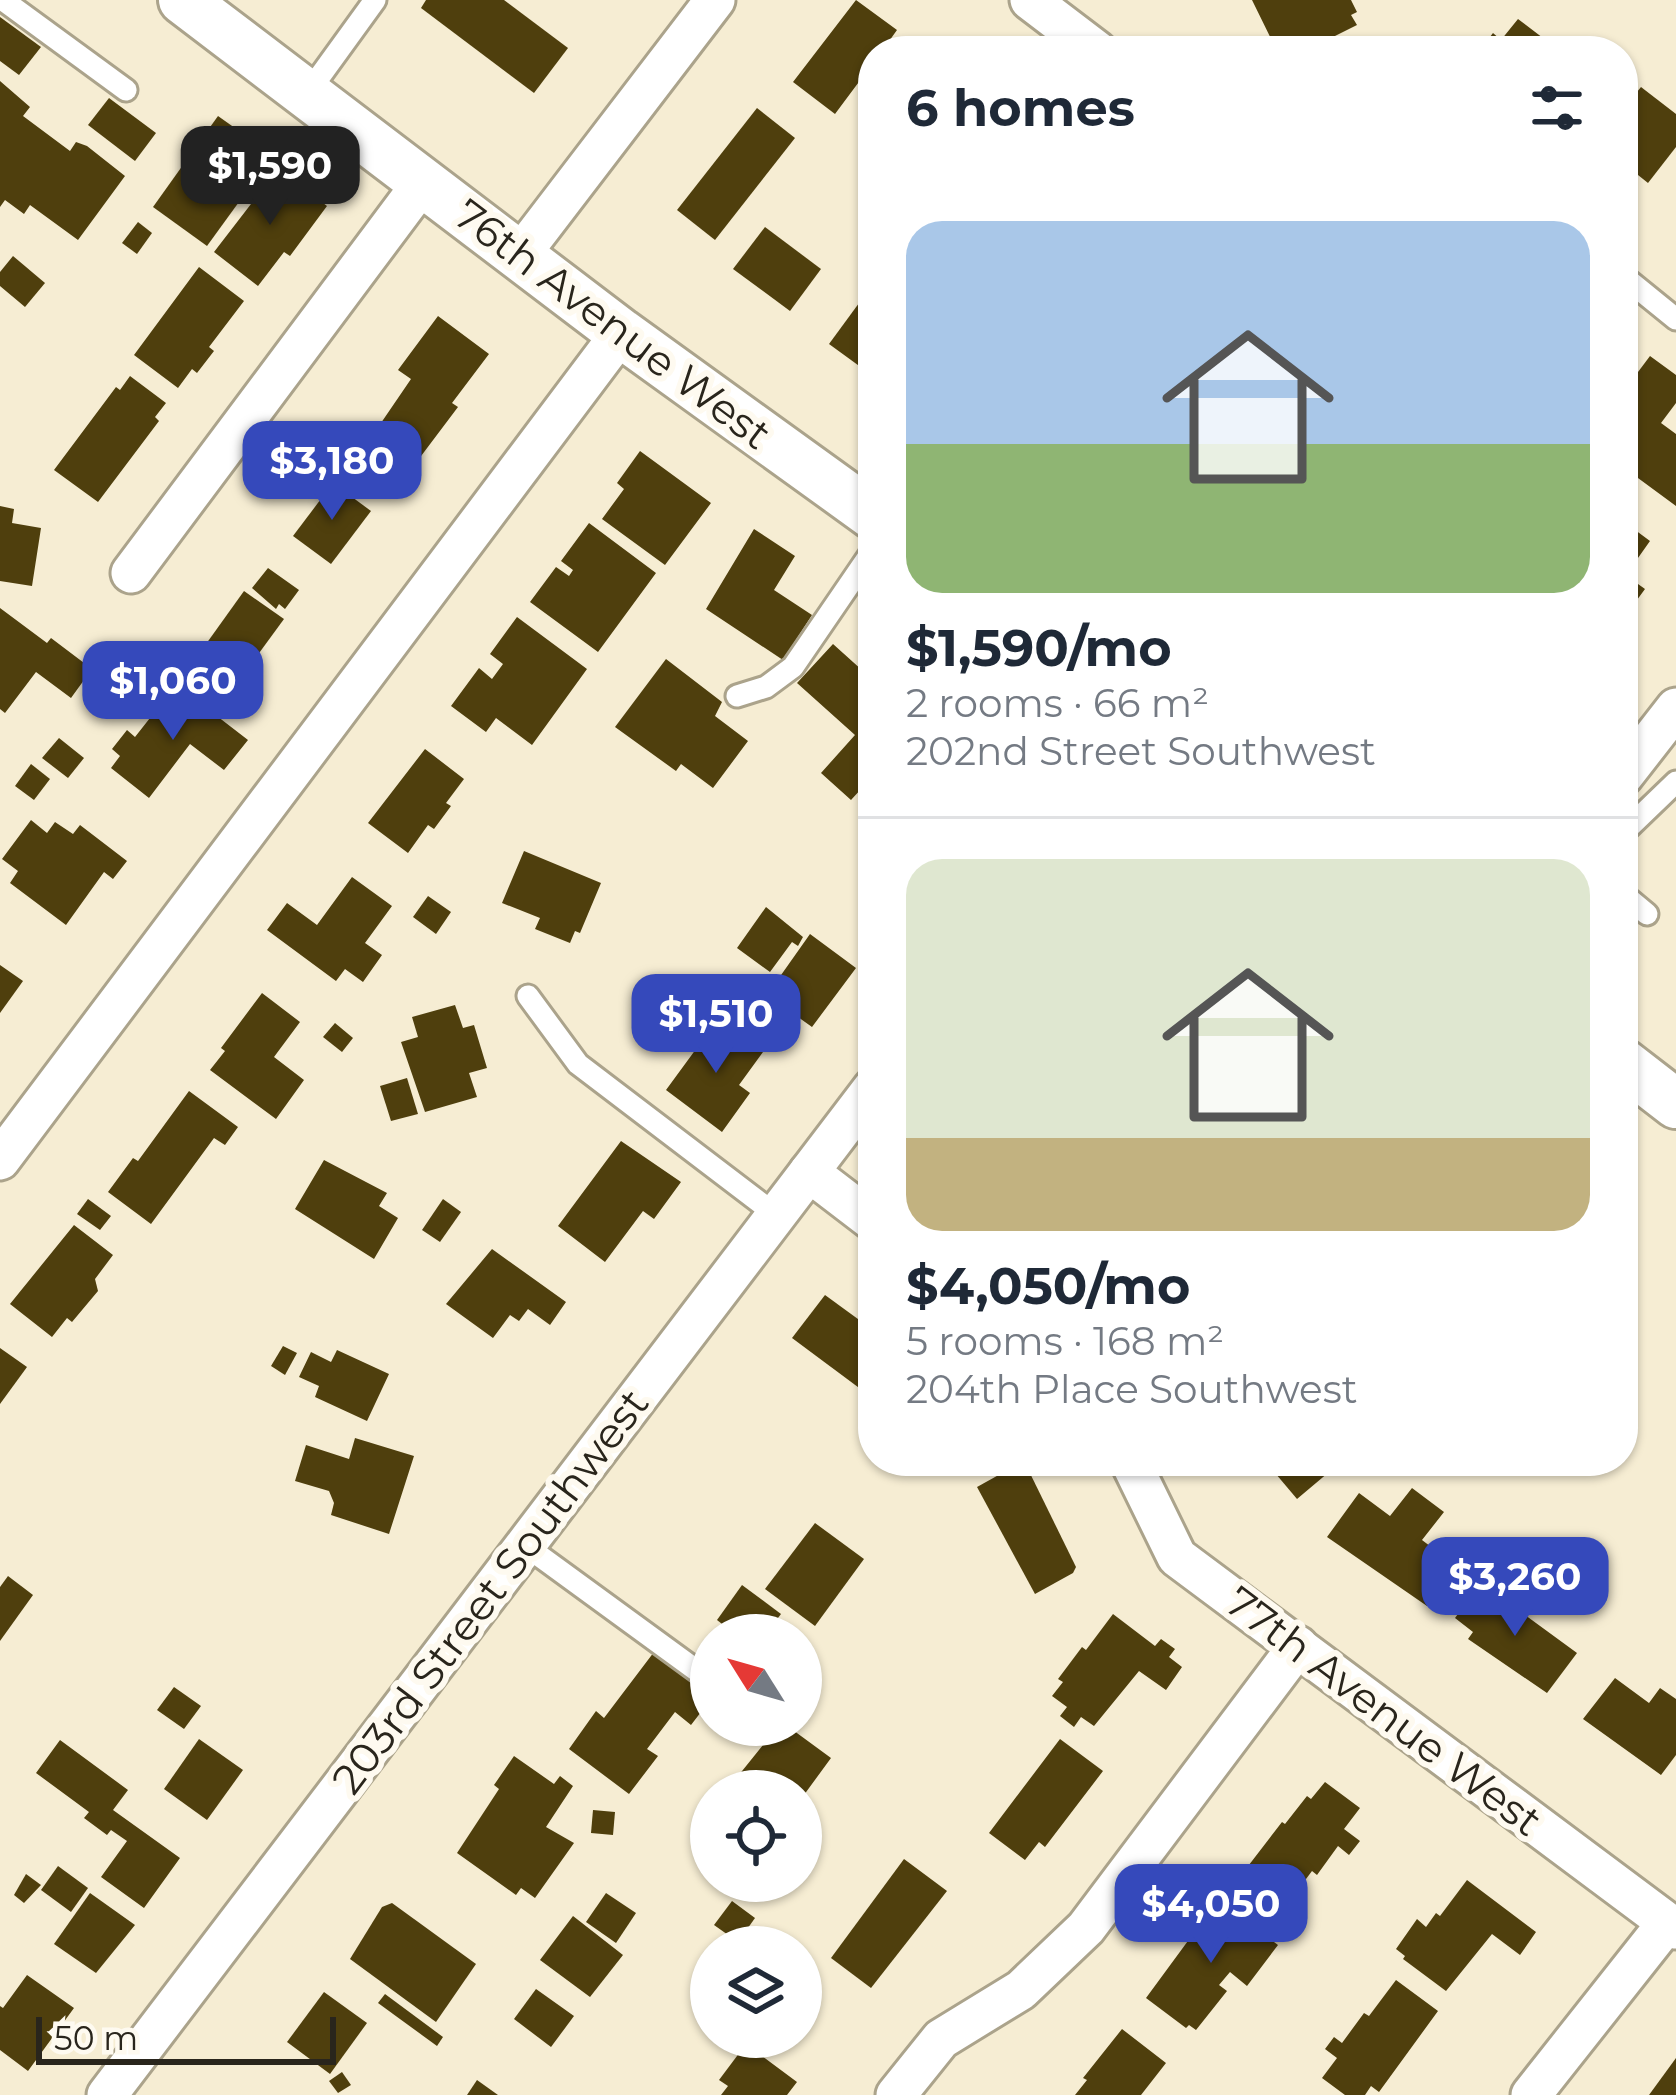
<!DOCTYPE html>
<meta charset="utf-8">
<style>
:root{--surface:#fff;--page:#f2f2f3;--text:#1f2937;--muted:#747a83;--line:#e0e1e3;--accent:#3549bb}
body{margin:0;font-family:Montserrat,sans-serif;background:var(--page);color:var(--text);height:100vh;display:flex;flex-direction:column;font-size:45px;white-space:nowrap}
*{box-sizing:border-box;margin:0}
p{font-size:39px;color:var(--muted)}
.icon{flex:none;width:66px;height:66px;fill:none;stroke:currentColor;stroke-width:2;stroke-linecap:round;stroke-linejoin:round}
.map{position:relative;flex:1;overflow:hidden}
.details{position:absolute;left:858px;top:36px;width:780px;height:1440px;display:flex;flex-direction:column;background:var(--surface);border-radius:48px;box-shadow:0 3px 9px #0004}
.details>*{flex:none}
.needle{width:78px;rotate:307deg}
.tools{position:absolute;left:690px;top:1614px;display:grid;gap:24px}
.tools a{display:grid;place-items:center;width:132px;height:132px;border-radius:50%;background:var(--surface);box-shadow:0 3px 9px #0004;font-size:60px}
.scale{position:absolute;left:36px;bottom:30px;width:300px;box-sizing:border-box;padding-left:12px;border:6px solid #29251c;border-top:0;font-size:33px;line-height:42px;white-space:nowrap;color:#29251c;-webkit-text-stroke:9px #fefaf0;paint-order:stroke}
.price{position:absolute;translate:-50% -102px;padding:0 27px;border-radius:24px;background:var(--accent);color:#fff;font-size:39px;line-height:78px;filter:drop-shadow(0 3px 6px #0008)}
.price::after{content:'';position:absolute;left:50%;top:72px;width:36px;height:27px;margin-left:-18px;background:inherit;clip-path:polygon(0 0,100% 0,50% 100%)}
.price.selected{background:#222;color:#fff}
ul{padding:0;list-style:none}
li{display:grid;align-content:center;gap:24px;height:636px;padding:0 48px}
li+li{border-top:3px solid var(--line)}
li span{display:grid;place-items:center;height:372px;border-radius:36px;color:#555}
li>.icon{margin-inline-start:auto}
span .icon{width:216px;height:216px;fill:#fffc;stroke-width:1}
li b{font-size:51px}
h2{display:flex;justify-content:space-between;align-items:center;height:144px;padding:0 48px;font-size:51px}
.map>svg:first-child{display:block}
.building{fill:#4f3f0d}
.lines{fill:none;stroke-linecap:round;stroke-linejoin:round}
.service-casing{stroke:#aba38b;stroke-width:27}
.minor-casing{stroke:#aba38b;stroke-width:45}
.tertiary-casing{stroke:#aba38b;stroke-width:54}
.service{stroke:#fff;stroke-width:21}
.minor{stroke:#fff;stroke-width:39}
.tertiary{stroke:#fff;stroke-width:48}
.labels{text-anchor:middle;stroke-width:12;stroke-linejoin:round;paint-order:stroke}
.street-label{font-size:42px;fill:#29251c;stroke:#fefaf0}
</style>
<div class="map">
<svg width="1676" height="2095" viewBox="0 0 1676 2095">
<rect width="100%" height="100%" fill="#f6edd3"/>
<g class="building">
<polygon points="426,0 504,0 568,48 534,93 421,8"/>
<polygon points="856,0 897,30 882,51 873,51 873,63 835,114 793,82"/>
<polygon points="1252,0 1351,0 1357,12 1351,15 1357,25 1305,51 1277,51"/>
<polygon points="0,17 41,47 19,75 0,61"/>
<polygon points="1518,19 1560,51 1479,51 1493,33 1501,40"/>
<polygon points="0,81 30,107 23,116 70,151 76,142 87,146 125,176 78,240 30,205 24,214 5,200 0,207"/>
<polygon points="1641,87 1676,114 1676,147 1648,183 1623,163 1623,109"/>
<polygon points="109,98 156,133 135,161 88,125"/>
<polygon points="757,108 795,138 715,240 677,210"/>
<polygon points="218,116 273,155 207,246 153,207"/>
<polygon points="278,169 327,206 290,256 284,252 258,286 214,252"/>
<polygon points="138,222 152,233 137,254 122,243"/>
<polygon points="765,227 821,269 790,311 733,269"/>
<polygon points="13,256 45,283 25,307 0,286 0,272"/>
<polygon points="199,267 244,301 209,347 214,351 197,373 192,369 178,388 134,355"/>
<polygon points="862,299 873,307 873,376 829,344"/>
<polygon points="438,316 489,354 452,403 458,407 409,472 368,442 411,379 398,370"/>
<polygon points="1650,356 1676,375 1676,403 1661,423 1676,434 1676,506 1623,467 1623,392"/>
<polygon points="130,376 166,403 155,417 159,421 98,502 54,470 116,387 120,390"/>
<polygon points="640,451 711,503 665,565 602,519 624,489 617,483"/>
<polygon points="333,483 371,511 331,564 293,536"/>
<polygon points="0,506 14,509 12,523 41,528 32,586 0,581"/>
<polygon points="1623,521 1650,541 1633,565 1638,569 1631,579 1645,589 1623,619"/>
<polygon points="589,523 656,573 598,652 530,602 556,567 569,576 573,570 561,561"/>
<polygon points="754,529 795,556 774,590 812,615 783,660 706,609"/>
<polygon points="268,568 299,590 285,609 279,604 276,609 252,588"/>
<polygon points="244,591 284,619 230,693 191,665"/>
<polygon points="0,608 47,643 51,638 92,669 71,698 36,672 5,713 0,709"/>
<polygon points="517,617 587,669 532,745 496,718 486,732 451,706 479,668 492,679 503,664 490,654"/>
<polygon points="833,644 873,680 873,776 851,800 821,773 855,735 797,683"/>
<polygon points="666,659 722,702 715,716 748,741 713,788 681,764 676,771 615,727"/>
<polygon points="172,690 210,718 213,713 248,740 224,770 190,744 149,798 111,768 120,756 112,749 127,730 135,737"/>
<polygon points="59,738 84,758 68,778 42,758"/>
<polygon points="425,749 464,779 446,803 451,806 434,829 428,825 408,853 368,823"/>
<polygon points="31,764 50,779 34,800 15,786"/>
<polygon points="31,820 47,833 55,822 73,834 80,825 127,861 113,879 104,872 66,925 10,883 18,871 2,859"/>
<polygon points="524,851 601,883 580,933 575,931 570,943 535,929 540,918 502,903"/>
<polygon points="352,877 392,906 365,943 382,955 363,982 345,969 336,981 267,930 287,903 317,925"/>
<polygon points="428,896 451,912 436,934 413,917"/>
<polygon points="766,907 803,937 798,946 792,942 770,972 737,948"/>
<polygon points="810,934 856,968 812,1027 798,1017 786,1034 755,1012"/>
<polygon points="0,965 23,981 0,1013"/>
<polygon points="262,993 300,1022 274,1057 304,1080 276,1119 210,1070 225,1051 221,1048"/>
<polygon points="455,1005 463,1028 474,1025 487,1068 469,1073 477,1097 425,1112 401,1042 418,1037 412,1017"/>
<polygon points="718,1019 763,1052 739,1085 750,1093 722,1132 666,1090"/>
<polygon points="335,1023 353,1038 342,1052 323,1037"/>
<polygon points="407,1078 418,1114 391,1121 380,1086"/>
<polygon points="189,1091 238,1127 225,1145 214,1138 151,1224 108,1192 133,1158 138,1161"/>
<polygon points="621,1141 681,1182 654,1219 643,1211 605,1262 558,1226"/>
<polygon points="324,1160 387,1193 379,1206 398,1218 374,1259 295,1209"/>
<polygon points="88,1199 111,1216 100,1230 77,1214"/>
<polygon points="443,1199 461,1212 440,1242 422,1230"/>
<polygon points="74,1225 113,1255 95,1279 98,1291 72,1322 67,1318 52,1337 10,1304"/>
<polygon points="492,1249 566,1302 550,1325 528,1309 519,1321 510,1315 493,1338 446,1304"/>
<polygon points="825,1295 873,1330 870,1396 792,1338"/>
<polygon points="283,1346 297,1353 285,1375 271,1366"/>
<polygon points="0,1348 27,1367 0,1404"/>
<polygon points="337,1350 389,1374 367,1421 315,1397 319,1386 299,1377 311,1352 331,1362"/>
<polygon points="355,1438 414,1456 389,1534 331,1515 334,1503 329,1491 295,1481 306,1445 349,1459"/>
<polygon points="1024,1461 1076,1567 1073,1573 1035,1594 977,1487"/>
<polygon points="1265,1461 1330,1461 1335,1467 1297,1499"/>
<polygon points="1412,1488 1444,1512 1422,1540 1456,1566 1427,1606 1327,1537 1359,1493 1390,1516"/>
<polygon points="815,1523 864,1559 815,1626 765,1589"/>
<polygon points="8,1576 33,1595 0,1641 0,1587"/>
<polygon points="1481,1583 1577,1653 1547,1693 1468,1639 1473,1632 1455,1618"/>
<polygon points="742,1585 781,1614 765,1635 736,1635 717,1620"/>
<polygon points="1113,1614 1155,1646 1161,1639 1175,1649 1169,1657 1182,1667 1166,1690 1139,1671 1094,1726 1081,1717 1074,1727 1060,1716 1067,1707 1052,1696 1063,1682 1058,1679 1082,1647 1086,1650"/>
<polygon points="654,1652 711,1699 691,1725 675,1712 647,1749 658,1756 629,1794 569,1749 596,1711 604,1718"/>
<polygon points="1615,1678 1649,1703 1660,1688 1676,1699 1676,1755 1661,1775 1583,1719"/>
<polygon points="174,1687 201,1706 184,1729 157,1710"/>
<polygon points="779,1725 786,1725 831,1758 801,1799 801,1791 726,1791"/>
<polygon points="199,1739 243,1770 207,1820 164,1789"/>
<polygon points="1060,1739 1103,1771 1045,1847 1039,1842 1025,1860 989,1833"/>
<polygon points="60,1740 128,1790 113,1810 180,1858 144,1908 101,1877 127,1841 111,1830 107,1835 84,1818 89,1812 36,1773"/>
<polygon points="514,1756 554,1784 560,1776 573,1786 546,1827 574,1843 535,1898 521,1888 516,1895 457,1853 499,1789 494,1785"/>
<polygon points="1325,1782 1360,1808 1344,1829 1360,1841 1349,1855 1338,1846 1317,1875 1312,1871 1285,1907 1242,1874 1282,1822 1285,1824 1307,1796 1311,1799"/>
<polygon points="593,1810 615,1812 613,1835 591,1833"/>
<polygon points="904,1859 947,1891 871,1988 831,1958"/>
<polygon points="58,1866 88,1888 71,1912 41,1890"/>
<polygon points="26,1874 41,1885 24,1903 14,1895"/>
<polygon points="1467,1880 1536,1932 1520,1955 1492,1934 1446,1991 1403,1959 1405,1956 1396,1949 1417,1919 1426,1927 1436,1913 1440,1916"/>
<polygon points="90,1893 135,1925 96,1973 54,1944"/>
<polygon points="606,1893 636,1913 616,1943 586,1922"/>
<polygon points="1218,1900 1278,1945 1247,1986 1230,1972 1219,1985 1227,1991 1196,2030 1189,2025 1186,2028 1146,1998"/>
<polygon points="732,1901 755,1918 738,1942 714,1925"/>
<polygon points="392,1903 476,1964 436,2022 350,1959 382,1907"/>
<polygon points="573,1916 623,1955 590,1997 540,1960"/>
<polygon points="27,1975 74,2008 28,2071 0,2050 0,2006 3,2008"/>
<polygon points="1396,1980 1438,2011 1379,2092 1371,2086 1365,2095 1345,2095 1322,2078 1337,2058 1325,2049 1334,2037 1342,2043 1364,2013 1369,2016"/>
<polygon points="536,1989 574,2016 551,2047 514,2019"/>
<polygon points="324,1992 367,2023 330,2074 287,2042"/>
<polygon points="385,1994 443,2037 437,2046 378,2003"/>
<polygon points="1122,2029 1166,2063 1141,2095 1075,2095 1087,2080 1083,2078"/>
<polygon points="746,2044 797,2082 787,2095 721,2095 728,2086 719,2080"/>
<polygon points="1676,2058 1676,2095 1649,2095"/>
<polygon points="342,2072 351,2085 338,2093 329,2081"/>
<polygon points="477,2080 498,2095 467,2095"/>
</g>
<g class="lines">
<defs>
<g id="service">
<polyline points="3,0 126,90"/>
<polyline points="307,94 375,0"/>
<polyline points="1623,276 1676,319"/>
<polyline points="737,696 766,687 793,667 873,550"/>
<polyline points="1623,833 1676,782"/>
<polyline points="1623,894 1647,914"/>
<polyline points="528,996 578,1064 775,1214"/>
<polyline points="526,1546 711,1681"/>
</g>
<g id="minor">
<polyline points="1030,0 1097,51"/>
<polyline points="520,255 715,0"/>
<polyline points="131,573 423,182"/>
<polyline points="1623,776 1676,708"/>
<polyline points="0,1160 621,333"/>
<polyline points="809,1172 873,1221"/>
<polyline points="1130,1461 1177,1557 1676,1929"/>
<polyline points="107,2095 873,1088"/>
<polyline points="896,2095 941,2039 1021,1990 1086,1928 1298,1646"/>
<polyline points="1531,2095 1667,1923"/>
</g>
<g id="tertiary">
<polyline points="183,0 621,333 873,515"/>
<polyline points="1623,1063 1676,1104"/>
</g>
</defs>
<use href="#service" class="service-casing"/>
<use href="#minor" class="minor-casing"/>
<use href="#tertiary" class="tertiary-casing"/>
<use href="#service" class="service"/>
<use href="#minor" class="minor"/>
<use href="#tertiary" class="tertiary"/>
</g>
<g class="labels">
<g class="street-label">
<text transform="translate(613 324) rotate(37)" y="15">76th Avenue West</text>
<text transform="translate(490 1591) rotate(-53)" y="15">203rd Street Southwest</text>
<text transform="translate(1384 1711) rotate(37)" y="15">77th Avenue West</text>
</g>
</g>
</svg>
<div class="tools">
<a><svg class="needle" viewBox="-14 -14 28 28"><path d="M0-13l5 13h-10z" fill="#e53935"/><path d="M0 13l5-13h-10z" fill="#747a83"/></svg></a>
<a><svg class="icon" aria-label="locate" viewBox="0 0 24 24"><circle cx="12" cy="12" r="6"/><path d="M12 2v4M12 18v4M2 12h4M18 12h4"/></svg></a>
<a><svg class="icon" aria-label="layers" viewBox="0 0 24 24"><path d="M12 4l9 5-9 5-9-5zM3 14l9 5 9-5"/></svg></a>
</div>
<div class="scale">50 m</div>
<b class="price selected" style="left:270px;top:228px">$1,590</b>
<b class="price" style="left:332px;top:523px">$3,180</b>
<b class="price" style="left:173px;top:743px">$1,060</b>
<b class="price" style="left:716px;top:1076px">$1,510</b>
<b class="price" style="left:1515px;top:1639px">$3,260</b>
<b class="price" style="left:1211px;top:1966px">$4,050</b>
<section class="details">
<h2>6 homes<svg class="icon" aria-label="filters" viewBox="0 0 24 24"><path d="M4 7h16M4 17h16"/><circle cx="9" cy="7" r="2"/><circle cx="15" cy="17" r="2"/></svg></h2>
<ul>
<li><span style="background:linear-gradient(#a9c7e8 60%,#8fb573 0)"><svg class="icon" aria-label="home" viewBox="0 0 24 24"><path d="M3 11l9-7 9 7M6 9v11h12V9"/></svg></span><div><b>$1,590/mo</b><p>2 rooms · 66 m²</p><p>202nd Street Southwest</p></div></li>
<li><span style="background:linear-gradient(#dfe7d0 75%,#c2b280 0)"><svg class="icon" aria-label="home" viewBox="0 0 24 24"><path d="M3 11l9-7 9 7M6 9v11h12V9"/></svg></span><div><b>$4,050/mo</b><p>5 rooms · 168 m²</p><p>204th Place Southwest</p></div></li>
</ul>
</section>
</div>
